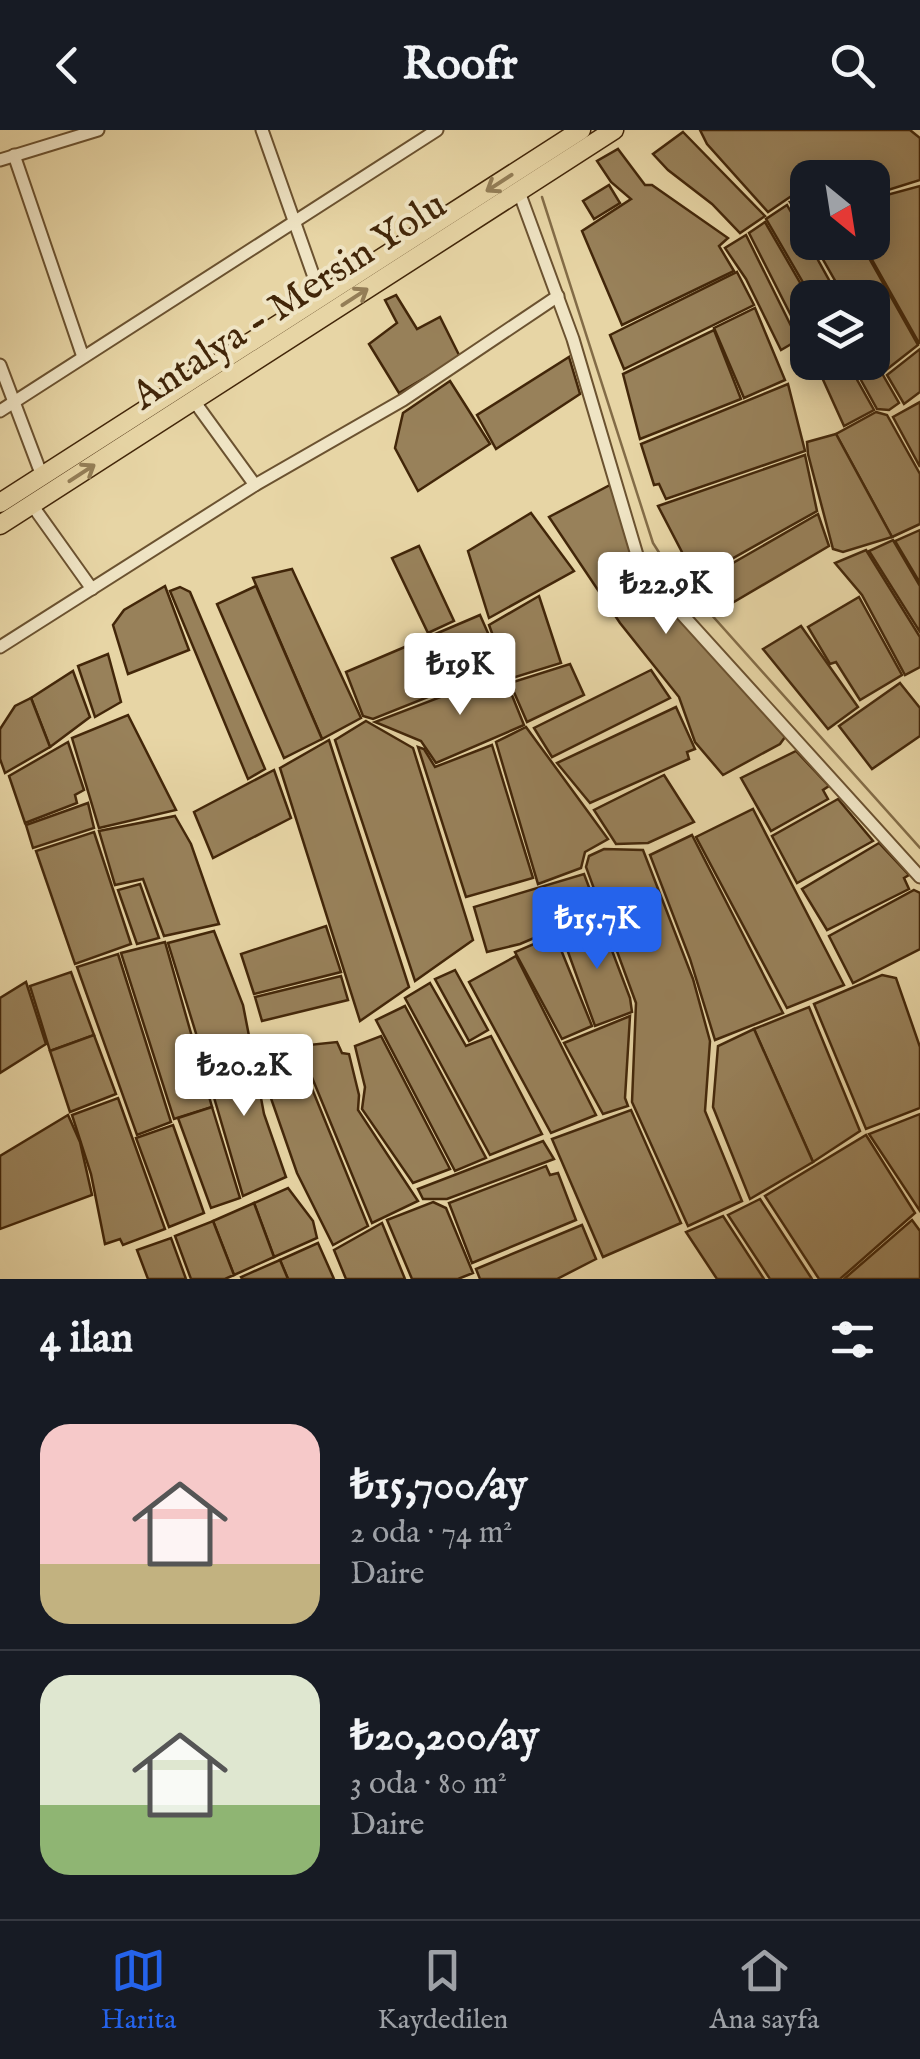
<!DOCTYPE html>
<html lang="tr">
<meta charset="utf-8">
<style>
:root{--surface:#171b24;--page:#20242c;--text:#f1f3f6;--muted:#9ea1a6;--line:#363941;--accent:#2563eb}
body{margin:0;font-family:"IM FELL English",serif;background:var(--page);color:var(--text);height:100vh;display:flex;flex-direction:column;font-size:38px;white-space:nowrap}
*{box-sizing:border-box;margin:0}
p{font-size:32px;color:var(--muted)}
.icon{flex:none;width:55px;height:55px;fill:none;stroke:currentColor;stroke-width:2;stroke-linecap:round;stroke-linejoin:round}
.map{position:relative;height:1149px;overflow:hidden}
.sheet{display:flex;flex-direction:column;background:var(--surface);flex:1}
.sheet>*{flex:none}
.needle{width:65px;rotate:150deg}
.controls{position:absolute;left:790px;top:30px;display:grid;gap:20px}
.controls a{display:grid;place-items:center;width:100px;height:100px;border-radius:20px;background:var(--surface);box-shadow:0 5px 25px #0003;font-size:50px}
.price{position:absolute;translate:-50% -85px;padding:0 22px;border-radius:10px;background:#fff;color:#222;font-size:32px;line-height:65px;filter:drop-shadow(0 2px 5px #0008)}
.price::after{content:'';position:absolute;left:50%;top:60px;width:30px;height:22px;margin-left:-15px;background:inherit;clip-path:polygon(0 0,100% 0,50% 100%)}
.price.selected{background:var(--accent);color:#fff}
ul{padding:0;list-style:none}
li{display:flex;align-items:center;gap:30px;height:250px;padding:0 40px}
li+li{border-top:2px solid var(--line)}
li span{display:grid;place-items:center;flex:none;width:280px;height:200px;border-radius:30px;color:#555}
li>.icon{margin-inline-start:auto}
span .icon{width:120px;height:120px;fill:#fffc;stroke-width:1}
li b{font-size:42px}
h2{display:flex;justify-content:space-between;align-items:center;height:120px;padding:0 40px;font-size:42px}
header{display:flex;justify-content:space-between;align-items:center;height:130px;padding:0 40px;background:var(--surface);font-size:45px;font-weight:700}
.tabs{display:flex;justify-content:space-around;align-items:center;height:140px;border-top:2px solid var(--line);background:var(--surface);font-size:28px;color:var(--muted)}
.tabs a{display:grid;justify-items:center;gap:5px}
.tabs .selected{color:var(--accent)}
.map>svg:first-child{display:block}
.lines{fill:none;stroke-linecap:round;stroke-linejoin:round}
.stream{stroke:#836c47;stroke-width:2.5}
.building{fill:#98815a;stroke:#422609;stroke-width:2.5}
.minor-casing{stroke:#6b5230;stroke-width:15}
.highway-casing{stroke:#422609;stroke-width:21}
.minor{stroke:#efe4c4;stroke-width:11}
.highway{stroke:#e7d5a5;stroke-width:18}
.oneway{stroke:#947e57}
.labels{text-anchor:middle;stroke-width:8;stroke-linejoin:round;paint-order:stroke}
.street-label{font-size:40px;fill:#422609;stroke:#efe4c4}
</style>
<header><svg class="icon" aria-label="back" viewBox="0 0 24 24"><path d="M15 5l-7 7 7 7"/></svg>Roofr<svg class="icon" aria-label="search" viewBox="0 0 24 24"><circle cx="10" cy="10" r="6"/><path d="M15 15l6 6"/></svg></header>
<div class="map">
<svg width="920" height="1149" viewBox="0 0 920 1149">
<rect width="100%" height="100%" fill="#e7d5a5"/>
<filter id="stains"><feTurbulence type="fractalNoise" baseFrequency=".002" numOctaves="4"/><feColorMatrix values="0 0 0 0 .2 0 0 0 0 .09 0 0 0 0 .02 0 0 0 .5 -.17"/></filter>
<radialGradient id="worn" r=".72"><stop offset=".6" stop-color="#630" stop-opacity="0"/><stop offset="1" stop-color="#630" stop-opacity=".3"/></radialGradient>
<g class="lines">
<polyline class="stream" points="542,67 653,413 667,435 920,718"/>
</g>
<g class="building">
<polygon points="700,0 910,0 920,8 920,50 872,65 872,48 808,48 808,69 790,67 768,82 707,14"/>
<polygon points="683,2 765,86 740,103 712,74 668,40 653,24"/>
<polygon points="618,19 645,55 652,55 728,108 719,116 734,141 622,195 582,101 631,69 611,52 597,31"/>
<polygon points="609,55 620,73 594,89 583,71"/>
<polygon points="920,56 920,212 919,213 862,112 872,112 872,69"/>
<polygon points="808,70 808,102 790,72"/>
<polygon points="787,75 808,112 839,168 812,168 766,89"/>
<polygon points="765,92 809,168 808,209 804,211 749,103"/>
<polygon points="746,105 798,210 781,220 746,149 725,118"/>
<polygon points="813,112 860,112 918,215 886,240 872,215 872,168 845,168"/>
<polygon points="737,142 754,175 624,239 610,205"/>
<polygon points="396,165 417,199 440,187 460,227 399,263 369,214 397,193 385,170"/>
<polygon points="755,178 785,250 744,268 714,198"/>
<polygon points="714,200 741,269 640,309 623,244"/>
<polygon points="920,219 920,262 904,274 887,245"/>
<polygon points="872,226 899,273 889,280 877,279 851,232 872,232"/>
<polygon points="569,227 580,264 496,319 477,285"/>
<polygon points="815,232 847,232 874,280 844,296"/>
<polygon points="450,251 490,314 418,361 395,318 403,283"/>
<polygon points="788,254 805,321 666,369 659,354 654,355 641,314"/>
<polygon points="920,272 920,337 893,287"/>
<polygon points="876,282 887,285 920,344 920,394 892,407 836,304"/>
<polygon points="836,304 892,407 843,422 833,419 808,324 807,312"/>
<polygon points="805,325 817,381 696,449 658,376"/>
<polygon points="610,355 642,445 785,607 780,614 723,645 695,612 679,567 620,493 549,387"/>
<polygon points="531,383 574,441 489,488 468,421"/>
<polygon points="818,384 829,416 722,479 705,461 700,452"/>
<polygon points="920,400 920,453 895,411"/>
<polygon points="893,410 920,456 920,502 869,421"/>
<polygon points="419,416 454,491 428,503 392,428"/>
<polygon points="866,420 920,507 920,537 905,545 862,465 835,433"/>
<polygon points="292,439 361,588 322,609 253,448"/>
<polygon points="165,456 189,520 128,544 113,495 124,480"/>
<polygon points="256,456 322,609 284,628 217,474"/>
<polygon points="180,457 190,462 265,639 248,649 170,461"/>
<polygon points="539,466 561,533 509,549 489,495"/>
<polygon points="859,467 902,545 860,570 836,532 830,534 808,497"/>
<polygon points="480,485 503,537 373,589 363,586 346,542"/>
<polygon points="801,496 858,577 828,599 763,519"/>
<polygon points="108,524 121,572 95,587 78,536"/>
<polygon points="570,534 584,565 527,592 510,553"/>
<polygon points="651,540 670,568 552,627 534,598"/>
<polygon points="73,541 90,587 50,617 31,568"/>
<polygon points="503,543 524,595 436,633 421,611 375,592"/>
<polygon points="900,553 920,578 920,606 872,639 839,596"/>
<polygon points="31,568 50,617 5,643 0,629 0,599 15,576"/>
<polygon points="676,577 695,619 687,622 689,629 590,673 557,633"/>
<polygon points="128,585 176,680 99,698 72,608"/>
<polygon points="366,591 413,618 473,810 415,851 335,610"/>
<polygon points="526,597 608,709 585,722 581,738 538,754 496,612"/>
<polygon points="329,610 409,857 360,891 280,638"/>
<polygon points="68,612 84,660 75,665 77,673 25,693 9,646"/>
<polygon points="492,615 533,748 466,767 418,617 424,619 435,637"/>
<polygon points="796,621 829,656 823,660 828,669 771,701 741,648"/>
<polygon points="274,640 291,688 213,728 194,682"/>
<polygon points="664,645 694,692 648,713 616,714 594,680"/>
<polygon points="838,669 873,711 797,753 772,706"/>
<polygon points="88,673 94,698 33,718 26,695"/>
<polygon points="753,679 844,855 787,878 696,707"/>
<polygon points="175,686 191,714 219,794 164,806 143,749 115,755 99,701"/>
<polygon points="94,702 131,814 75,834 36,721"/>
<polygon points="692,705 783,883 715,910 690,829 650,725"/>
<polygon points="879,713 909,745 904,748 909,759 827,800 802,759"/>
<polygon points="604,719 643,720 693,849 710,911 705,981 742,1071 688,1096 632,972 636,873 586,737 589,726"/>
<polygon points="584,744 598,781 520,814 487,822 474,777"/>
<polygon points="140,754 159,808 137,814 118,760"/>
<polygon points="914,760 920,763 920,819 853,853 829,806"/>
<polygon points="600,789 630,868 632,882 595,896 560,800"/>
<polygon points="326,796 341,842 254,864 241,824"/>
<polygon points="214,801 243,875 250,911 203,926 168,813"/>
<polygon points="555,805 592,896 562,909 515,822"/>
<polygon points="165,812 212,977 174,989 121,823"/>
<polygon points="118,824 171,992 137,1005 77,837"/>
<polygon points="516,826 596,985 551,1003 469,852"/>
<polygon points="455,840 488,900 469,911 435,849"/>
<polygon points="71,842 94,905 50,921 30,856"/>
<polygon points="882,845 896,848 920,917 920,978 866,999 814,874"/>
<polygon points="341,846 348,870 262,891 255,867"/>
<polygon points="26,852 46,914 0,943 0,868"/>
<polygon points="430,853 466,916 491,906 542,1004 490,1025 405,868"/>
<polygon points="405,876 486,1028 455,1041 376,890"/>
<polygon points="809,877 860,1001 813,1032 754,899"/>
<polygon points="630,886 625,968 628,976 603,984 564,913"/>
<polygon points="754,899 813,1032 750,1069 713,977 718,916"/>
<polygon points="94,905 116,964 70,982 50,921"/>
<polygon points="381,906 450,1039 413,1053 362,979 365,957 355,916"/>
<polygon points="337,912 342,923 349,924 359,965 358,980 418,1071 372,1093 299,916"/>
<polygon points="251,915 264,984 286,1047 243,1066 203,930"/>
<polygon points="295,917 368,1096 333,1115 297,1043 266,954 263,929 269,923"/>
<polygon points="118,968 165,1099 123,1115 120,1109 105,1114 91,1044 72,985"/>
<polygon points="212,977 240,1068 211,1078 178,988"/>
<polygon points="631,980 681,1093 603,1127 552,1009"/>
<polygon points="920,984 920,1081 869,1004"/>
<polygon points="68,985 80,1012 92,1065 0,1099 0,1026"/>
<polygon points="173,995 204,1083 169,1097 136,1008"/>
<polygon points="866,1005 915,1083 840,1149 819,1149 765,1066"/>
<polygon points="543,1011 554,1029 447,1069 423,1069 418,1059"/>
<polygon points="546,1036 550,1045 558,1043 576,1090 472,1133 449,1073"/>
<polygon points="288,1058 313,1091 317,1108 274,1127 254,1073"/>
<polygon points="760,1069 812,1149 770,1149 728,1085"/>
<polygon points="433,1072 446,1078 473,1143 458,1149 412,1149 387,1090"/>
<polygon points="254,1073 274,1127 234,1145 213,1091"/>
<polygon points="723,1086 764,1149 717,1149 686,1102"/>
<polygon points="912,1090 920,1101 920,1149 844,1149"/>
<polygon points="213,1091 234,1145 225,1149 191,1149 175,1106"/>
<polygon points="382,1093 405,1149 346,1149 334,1120"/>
<polygon points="582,1095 596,1129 557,1149 480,1149 476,1139"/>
<polygon points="171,1108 186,1149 148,1149 137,1120"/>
<polygon points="318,1113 334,1149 288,1149 280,1130"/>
<polygon points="280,1130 288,1149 242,1149 241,1147"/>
</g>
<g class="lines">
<defs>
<g id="minor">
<polyline points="262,0 321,167"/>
<polyline points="14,25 83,227"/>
<polyline points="0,30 98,0"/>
<polyline points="519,62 573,209 637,425 651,450 920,747"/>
<polyline points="0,235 42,346"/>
<polyline points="194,271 255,355"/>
<polyline points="0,281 437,0"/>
<polyline points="32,375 92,459"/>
<polyline points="0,517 255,355 403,270 558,166"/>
</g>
<g id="highway">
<polyline points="0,373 581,0"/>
<polyline points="0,395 614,0"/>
</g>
</defs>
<use href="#minor" class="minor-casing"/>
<use href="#highway" class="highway-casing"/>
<use href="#minor" class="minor"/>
<use href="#highway" class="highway"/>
</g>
<defs><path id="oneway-shaft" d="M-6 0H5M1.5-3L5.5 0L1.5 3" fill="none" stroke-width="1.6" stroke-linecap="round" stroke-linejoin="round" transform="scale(2.5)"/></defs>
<g class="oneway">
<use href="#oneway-shaft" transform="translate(499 53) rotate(147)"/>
<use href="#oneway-shaft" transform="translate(355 167) rotate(-33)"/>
<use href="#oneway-shaft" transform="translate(82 343) rotate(-33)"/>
</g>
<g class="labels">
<g class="street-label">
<text transform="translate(288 169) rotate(-33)" y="14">Antalya - Mersin Yolu</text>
</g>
</g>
<rect width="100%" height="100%" filter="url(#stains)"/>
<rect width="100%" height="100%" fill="url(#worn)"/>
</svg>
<div class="controls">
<a><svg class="needle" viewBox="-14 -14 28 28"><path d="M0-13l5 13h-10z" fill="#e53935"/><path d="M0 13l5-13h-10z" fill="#9ea1a6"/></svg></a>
<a><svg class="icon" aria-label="layers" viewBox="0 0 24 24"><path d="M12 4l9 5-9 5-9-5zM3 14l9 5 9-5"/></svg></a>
</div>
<b class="price" style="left:666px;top:507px">₺22.9K</b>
<b class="price" style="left:460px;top:588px">₺19K</b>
<b class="price selected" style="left:597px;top:842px">₺15.7K</b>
<b class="price" style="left:244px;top:989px">₺20.2K</b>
</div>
<section class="sheet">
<h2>4 ilan<svg class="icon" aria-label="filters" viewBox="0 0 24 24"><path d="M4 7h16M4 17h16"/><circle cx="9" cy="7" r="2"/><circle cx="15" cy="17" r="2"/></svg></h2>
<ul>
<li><span style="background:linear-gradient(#f6c9c9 70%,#c2b280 0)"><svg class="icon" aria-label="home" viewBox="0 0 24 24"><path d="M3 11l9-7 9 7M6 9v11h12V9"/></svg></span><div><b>₺15,700/ay</b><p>2 oda · 74 m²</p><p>Daire</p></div></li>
<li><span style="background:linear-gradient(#dfe7d0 65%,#8fb573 0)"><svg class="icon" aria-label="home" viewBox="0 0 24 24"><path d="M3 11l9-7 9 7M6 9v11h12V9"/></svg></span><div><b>₺20,200/ay</b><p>3 oda · 80 m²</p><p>Daire</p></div></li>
</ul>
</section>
<nav class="tabs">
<a class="selected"><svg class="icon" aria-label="map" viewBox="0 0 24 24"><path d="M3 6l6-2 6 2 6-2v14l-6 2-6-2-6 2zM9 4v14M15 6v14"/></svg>Harita</a>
<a><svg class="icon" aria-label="saved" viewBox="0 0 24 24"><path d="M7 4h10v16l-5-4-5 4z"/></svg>Kaydedilen</a>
<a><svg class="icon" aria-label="home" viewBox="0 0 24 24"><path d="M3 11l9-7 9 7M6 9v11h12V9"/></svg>Ana sayfa</a>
</nav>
